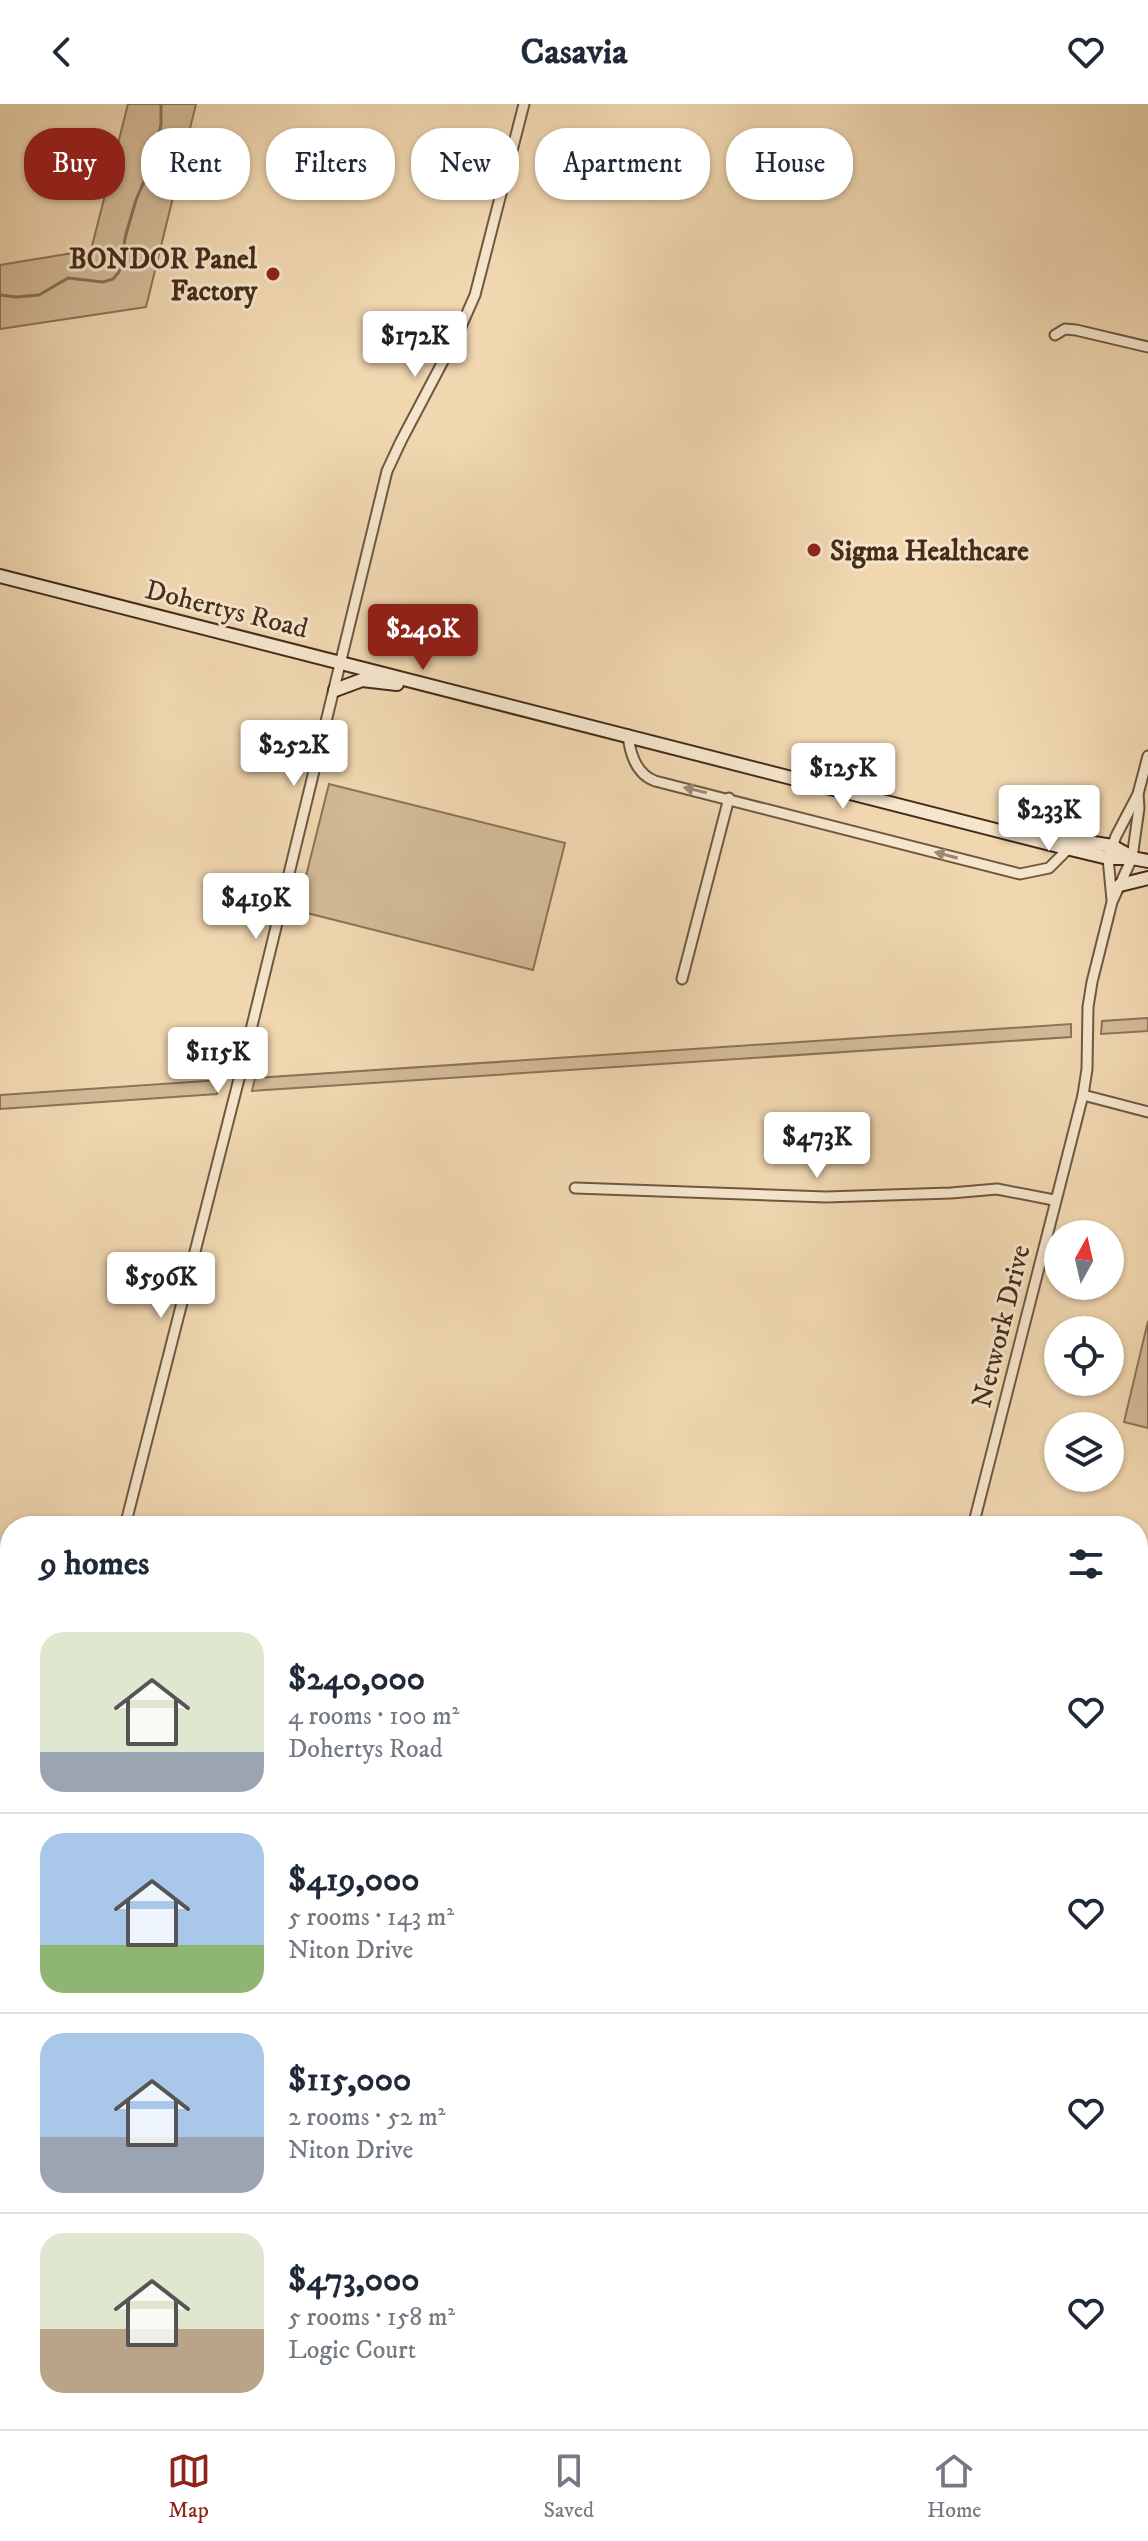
<!DOCTYPE html>
<meta charset="utf-8">
<style>
:root{--surface:#fff;--page:#f2f2f3;--text:#1f2937;--muted:#747a83;--line:#e0e1e3;--accent:#8f2418}
body{margin:0;font-family:"IM FELL DW Pica",serif;background:var(--page);color:var(--text);height:100vh;display:flex;flex-direction:column;font-size:30px;white-space:nowrap}
*{box-sizing:border-box;margin:0}
p{font-size:26px;color:var(--muted)}
.icon{flex:none;width:44px;height:44px;fill:none;stroke:currentColor;stroke-width:2;stroke-linecap:round;stroke-linejoin:round}
.map{position:relative;flex:1;overflow:hidden}
.side{position:absolute;left:0px;top:1412px;width:1148px;height:914px;display:flex;flex-direction:column;background:var(--surface);border-radius:32px 32px 0 0;box-shadow:0 2px 6px #0004}
.side>*{flex:none}
.guide{position:absolute;left:24px;top:24px;width:1100px;height:72px;display:flex;gap:16px}
.needle{width:52px;rotate:8deg}
.tools{position:absolute;left:1044px;top:1116px;display:grid;gap:16px}
.tools a{display:grid;place-items:center;width:80px;height:80px;border-radius:50%;background:var(--surface);box-shadow:0 2px 6px #0004;font-size:40px}
.price{position:absolute;translate:-50% -68px;padding:0 18px;border-radius:8px;background:#fff;color:#222;font-size:26px;line-height:52px;filter:drop-shadow(0 2px 4px #0008)}
.price::after{content:'';position:absolute;left:50%;top:48px;width:24px;height:18px;margin-left:-12px;background:inherit;clip-path:polygon(0 0,100% 0,50% 100%)}
.price.on{background:var(--accent);color:#fff}
ul{padding:0;list-style:none}
li{display:flex;align-items:center;gap:24px;height:200px;padding:0 40px}
li+li{border-top:2px solid var(--line)}
li span{display:grid;place-items:center;flex:none;width:224px;height:160px;border-radius:24px;color:#555}
li>.icon{margin-inline-start:auto}
span .icon{width:96px;height:96px;fill:#fffc;stroke-width:1}
li b{font-size:34px}
h2{display:flex;justify-content:space-between;align-items:center;height:96px;padding:0 40px;font-size:34px}
.pill{padding:0 28px;border-radius:32px;background:var(--surface);box-shadow:0 2px 6px #0004;font-size:28px;line-height:72px}
.pill.on{background:var(--accent);color:#fff}
header{display:flex;justify-content:space-between;align-items:center;height:104px;padding:0 40px;background:var(--surface);font-size:36px;font-weight:700}
.tabs{display:flex;justify-content:space-around;align-items:center;height:112px;border-top:2px solid var(--line);background:var(--surface);font-size:22px;color:var(--muted)}
.tabs a{display:grid;justify-items:center;gap:4px}
.tabs .on{color:var(--accent)}
.map>svg:first-child{display:block}
.green{fill:#d3ba97;stroke:#8c7359;stroke-width:2}
.lines{fill:none;stroke-linecap:round;stroke-linejoin:round}
.stream{stroke:#897056;stroke-width:3}
.minor-casing{stroke:#705740;stroke-width:13}
.secondary-casing{stroke:#452c1b;stroke-width:16}
.minor{stroke:#f5e5cc;stroke-width:9}
.secondary{stroke:#f5e5cc;stroke-width:12}
.oneway{fill:#9d8874}
.poi-dot{fill:#8f2418;stroke:#f5e5cc;stroke-width:3}
.labels{text-anchor:middle;stroke-width:6;stroke-linejoin:round;paint-order:stroke}
.poi-label{font-size:28px;font-weight:bold;fill:#452c1b;stroke:#f5e5cc;text-anchor:end}
.street-label{font-size:28px;fill:#452c1b;stroke:#f5e5cc}
</style>
<header><svg class="icon" aria-label="back" viewBox="0 0 24 24"><path d="M15 5l-7 7 7 7"/></svg>Casavia<svg class="icon" aria-label="heart" viewBox="0 0 24 24"><path d="M12 20l-8-8c-3-5 5-10 8-4 3-6 11-1 8 4z"/></svg></header>
<div class="map">
<svg width="1148" height="2325" viewBox="0 0 1148 2325">
<rect width="100%" height="100%" fill="#f0d7b0"/>
<filter id="stains"><feTurbulence type="fractalNoise" baseFrequency=".0025" numOctaves="4"/><feColorMatrix values="0 0 0 0 .2 0 0 0 0 .09 0 0 0 0 .02 0 0 0 .5 -.17"/></filter>
<radialGradient id="worn" r=".72"><stop offset=".6" stop-color="#630" stop-opacity="0"/><stop offset="1" stop-color="#630" stop-opacity=".3"/></radialGradient>
<g class="green">
<polygon points="128,0 196,0 146,203 0,225 0,161 91,146"/>
<polygon points="329,680 565,739 533,866 307,809 298,804"/>
<polygon points="1148,914 1148,927 1101,930 1102,917"/>
<polygon points="1071,920 1071,933 252,987 255,974"/>
<polygon points="220,976 217,990 0,1005 0,991"/>
<polygon points="1148,1217 1148,1324 1124,1318"/>
</g>
<g class="lines">
<polyline class="stream" points="0,191 16,193 39,191 68,174 103,178 113,175 119,168 126,130 136,96 154,54 161,20 161,0"/>
<defs>
<g id="minor">
<polyline points="1055,231 1065,225 1076,226 1148,243"/>
<path d="M 628,631 C 630,650 636,670 655,677 L 1020,770 L 1049,764 L 1069,744"/>
<polyline points="1112,796 1108,754 1116,732 1138,690 1148,652"/>
<polyline points="682,875 729,694"/>
<polyline points="1083,991 1148,1008"/>
<polyline points="575,1084 826,1093 951,1089 997,1085 1054,1096"/>
<polyline points="125,1422 240,971 387,367 401,337 460,225 475,191 524,0"/>
<polyline points="973,1422 1083,991 1087,965 1088,903 1092,878 1112,798 1132,754 1139,704 1138,690"/>
<polyline points="0,1917 10,1877"/>
<polyline points="0,2075 10,2077"/>
<polyline points="589,2316 625,2325"/>
<polyline points="0,2320 19,2325"/>
<polyline points="83,2325 86,2316"/>
<polyline points="414,2325 415,2316"/>
</g>
<g id="secondary">
<polyline points="0,472 1058,742 1108,754 1132,754 1148,757"/>
<polyline points="335,586 362,576 397,580"/>
<polyline points="1040,730 1112,742 1130,752"/>
<polyline points="1120,781 1148,774"/>
</g>
</defs>
<use href="#minor" class="minor-casing"/>
<use href="#secondary" class="secondary-casing"/>
<use href="#minor" class="minor"/>
<use href="#secondary" class="secondary"/>
</g>
<defs><path id="oneway-solid" d="M-6-.8H1V-3.2L6.5 0L1 3.2V.8H-6Z" transform="scale(2)"/></defs>
<g class="oneway">
<use href="#oneway-solid" transform="translate(695 686) rotate(-167)"/>
<use href="#oneway-solid" transform="translate(946 751) rotate(-165)"/>
</g>
<g class="poi-dot">
<circle cx="273" cy="170" r="8"/>
<circle cx="814" cy="446" r="8"/>
</g>
<g class="labels">
<g class="poi-label">
<text x="257" y="164">BONDOR Panel<tspan x="257" dy="32">Factory</tspan></text>
<text x="830" y="456" text-anchor="start">Sigma Healthcare</text>
</g>
<g class="street-label">
<text transform="translate(227 504) rotate(14)" y="10">Dohertys Road</text>
<text transform="translate(1000 1222) rotate(-76)" y="10">Network Drive</text>
</g>
</g>
<rect width="100%" height="100%" filter="url(#stains)"/>
<rect width="100%" height="100%" fill="url(#worn)"/>
</svg>
<div class="tools">
<a><svg class="needle" viewBox="-14 -14 28 28"><path d="M0-13l5 13h-10z" fill="#e53935"/><path d="M0 13l5-13h-10z" fill="#747a83"/></svg></a>
<a><svg class="icon" aria-label="locate" viewBox="0 0 24 24"><circle cx="12" cy="12" r="6"/><path d="M12 2v4M12 18v4M2 12h4M18 12h4"/></svg></a>
<a><svg class="icon" aria-label="layers" viewBox="0 0 24 24"><path d="M12 4l9 5-9 5-9-5zM3 14l9 5 9-5"/></svg></a>
</div>
<b class="price" style="left:415px;top:275px">$172K</b>
<b class="price on" style="left:423px;top:568px">$240K</b>
<b class="price" style="left:294px;top:684px">$252K</b>
<b class="price" style="left:843px;top:707px">$125K</b>
<b class="price" style="left:1049px;top:749px">$233K</b>
<b class="price" style="left:256px;top:837px">$419K</b>
<b class="price" style="left:218px;top:991px">$115K</b>
<b class="price" style="left:817px;top:1076px">$473K</b>
<b class="price" style="left:161px;top:1216px">$596K</b>
<div class="guide">
<a class="pill on">Buy</a>
<a class="pill">Rent</a>
<a class="pill">Filters</a>
<a class="pill">New</a>
<a class="pill">Apartment</a>
<a class="pill">House</a>
</div>
<section class="side">
<h2>9 homes<svg class="icon" aria-label="filters" viewBox="0 0 24 24"><path d="M4 7h16M4 17h16"/><circle cx="9" cy="7" r="2"/><circle cx="15" cy="17" r="2"/></svg></h2>
<ul>
<li><span style="background:linear-gradient(#dfe7d0 75%,#9aa5b1 0)"><svg class="icon" aria-label="home" viewBox="0 0 24 24"><path d="M3 11l9-7 9 7M6 9v11h12V9"/></svg></span><div><b>$240,000</b><p>4 rooms · 100 m²</p><p>Dohertys Road</p></div><svg class="icon" aria-label="heart" viewBox="0 0 24 24"><path d="M12 20l-8-8c-3-5 5-10 8-4 3-6 11-1 8 4z"/></svg></li>
<li><span style="background:linear-gradient(#a9c7e8 70%,#8fb573 0)"><svg class="icon" aria-label="home" viewBox="0 0 24 24"><path d="M3 11l9-7 9 7M6 9v11h12V9"/></svg></span><div><b>$419,000</b><p>5 rooms · 143 m²</p><p>Niton Drive</p></div><svg class="icon" aria-label="heart" viewBox="0 0 24 24"><path d="M12 20l-8-8c-3-5 5-10 8-4 3-6 11-1 8 4z"/></svg></li>
<li><span style="background:linear-gradient(#a9c7e8 65%,#9aa5b1 0)"><svg class="icon" aria-label="home" viewBox="0 0 24 24"><path d="M3 11l9-7 9 7M6 9v11h12V9"/></svg></span><div><b>$115,000</b><p>2 rooms · 52 m²</p><p>Niton Drive</p></div><svg class="icon" aria-label="heart" viewBox="0 0 24 24"><path d="M12 20l-8-8c-3-5 5-10 8-4 3-6 11-1 8 4z"/></svg></li>
<li><span style="background:linear-gradient(#dfe7d0 60%,#b9a48a 0)"><svg class="icon" aria-label="home" viewBox="0 0 24 24"><path d="M3 11l9-7 9 7M6 9v11h12V9"/></svg></span><div><b>$473,000</b><p>5 rooms · 158 m²</p><p>Logic Court</p></div><svg class="icon" aria-label="heart" viewBox="0 0 24 24"><path d="M12 20l-8-8c-3-5 5-10 8-4 3-6 11-1 8 4z"/></svg></li>
</ul>
</section>
</div>
<nav class="tabs">
<a class="on"><svg class="icon" aria-label="map" viewBox="0 0 24 24"><path d="M3 6l6-2 6 2 6-2v14l-6 2-6-2-6 2zM9 4v14M15 6v14"/></svg>Map</a>
<a><svg class="icon" aria-label="saved" viewBox="0 0 24 24"><path d="M7 4h10v16l-5-4-5 4z"/></svg>Saved</a>
<a><svg class="icon" aria-label="home" viewBox="0 0 24 24"><path d="M3 11l9-7 9 7M6 9v11h12V9"/></svg>Home</a>
</nav>
